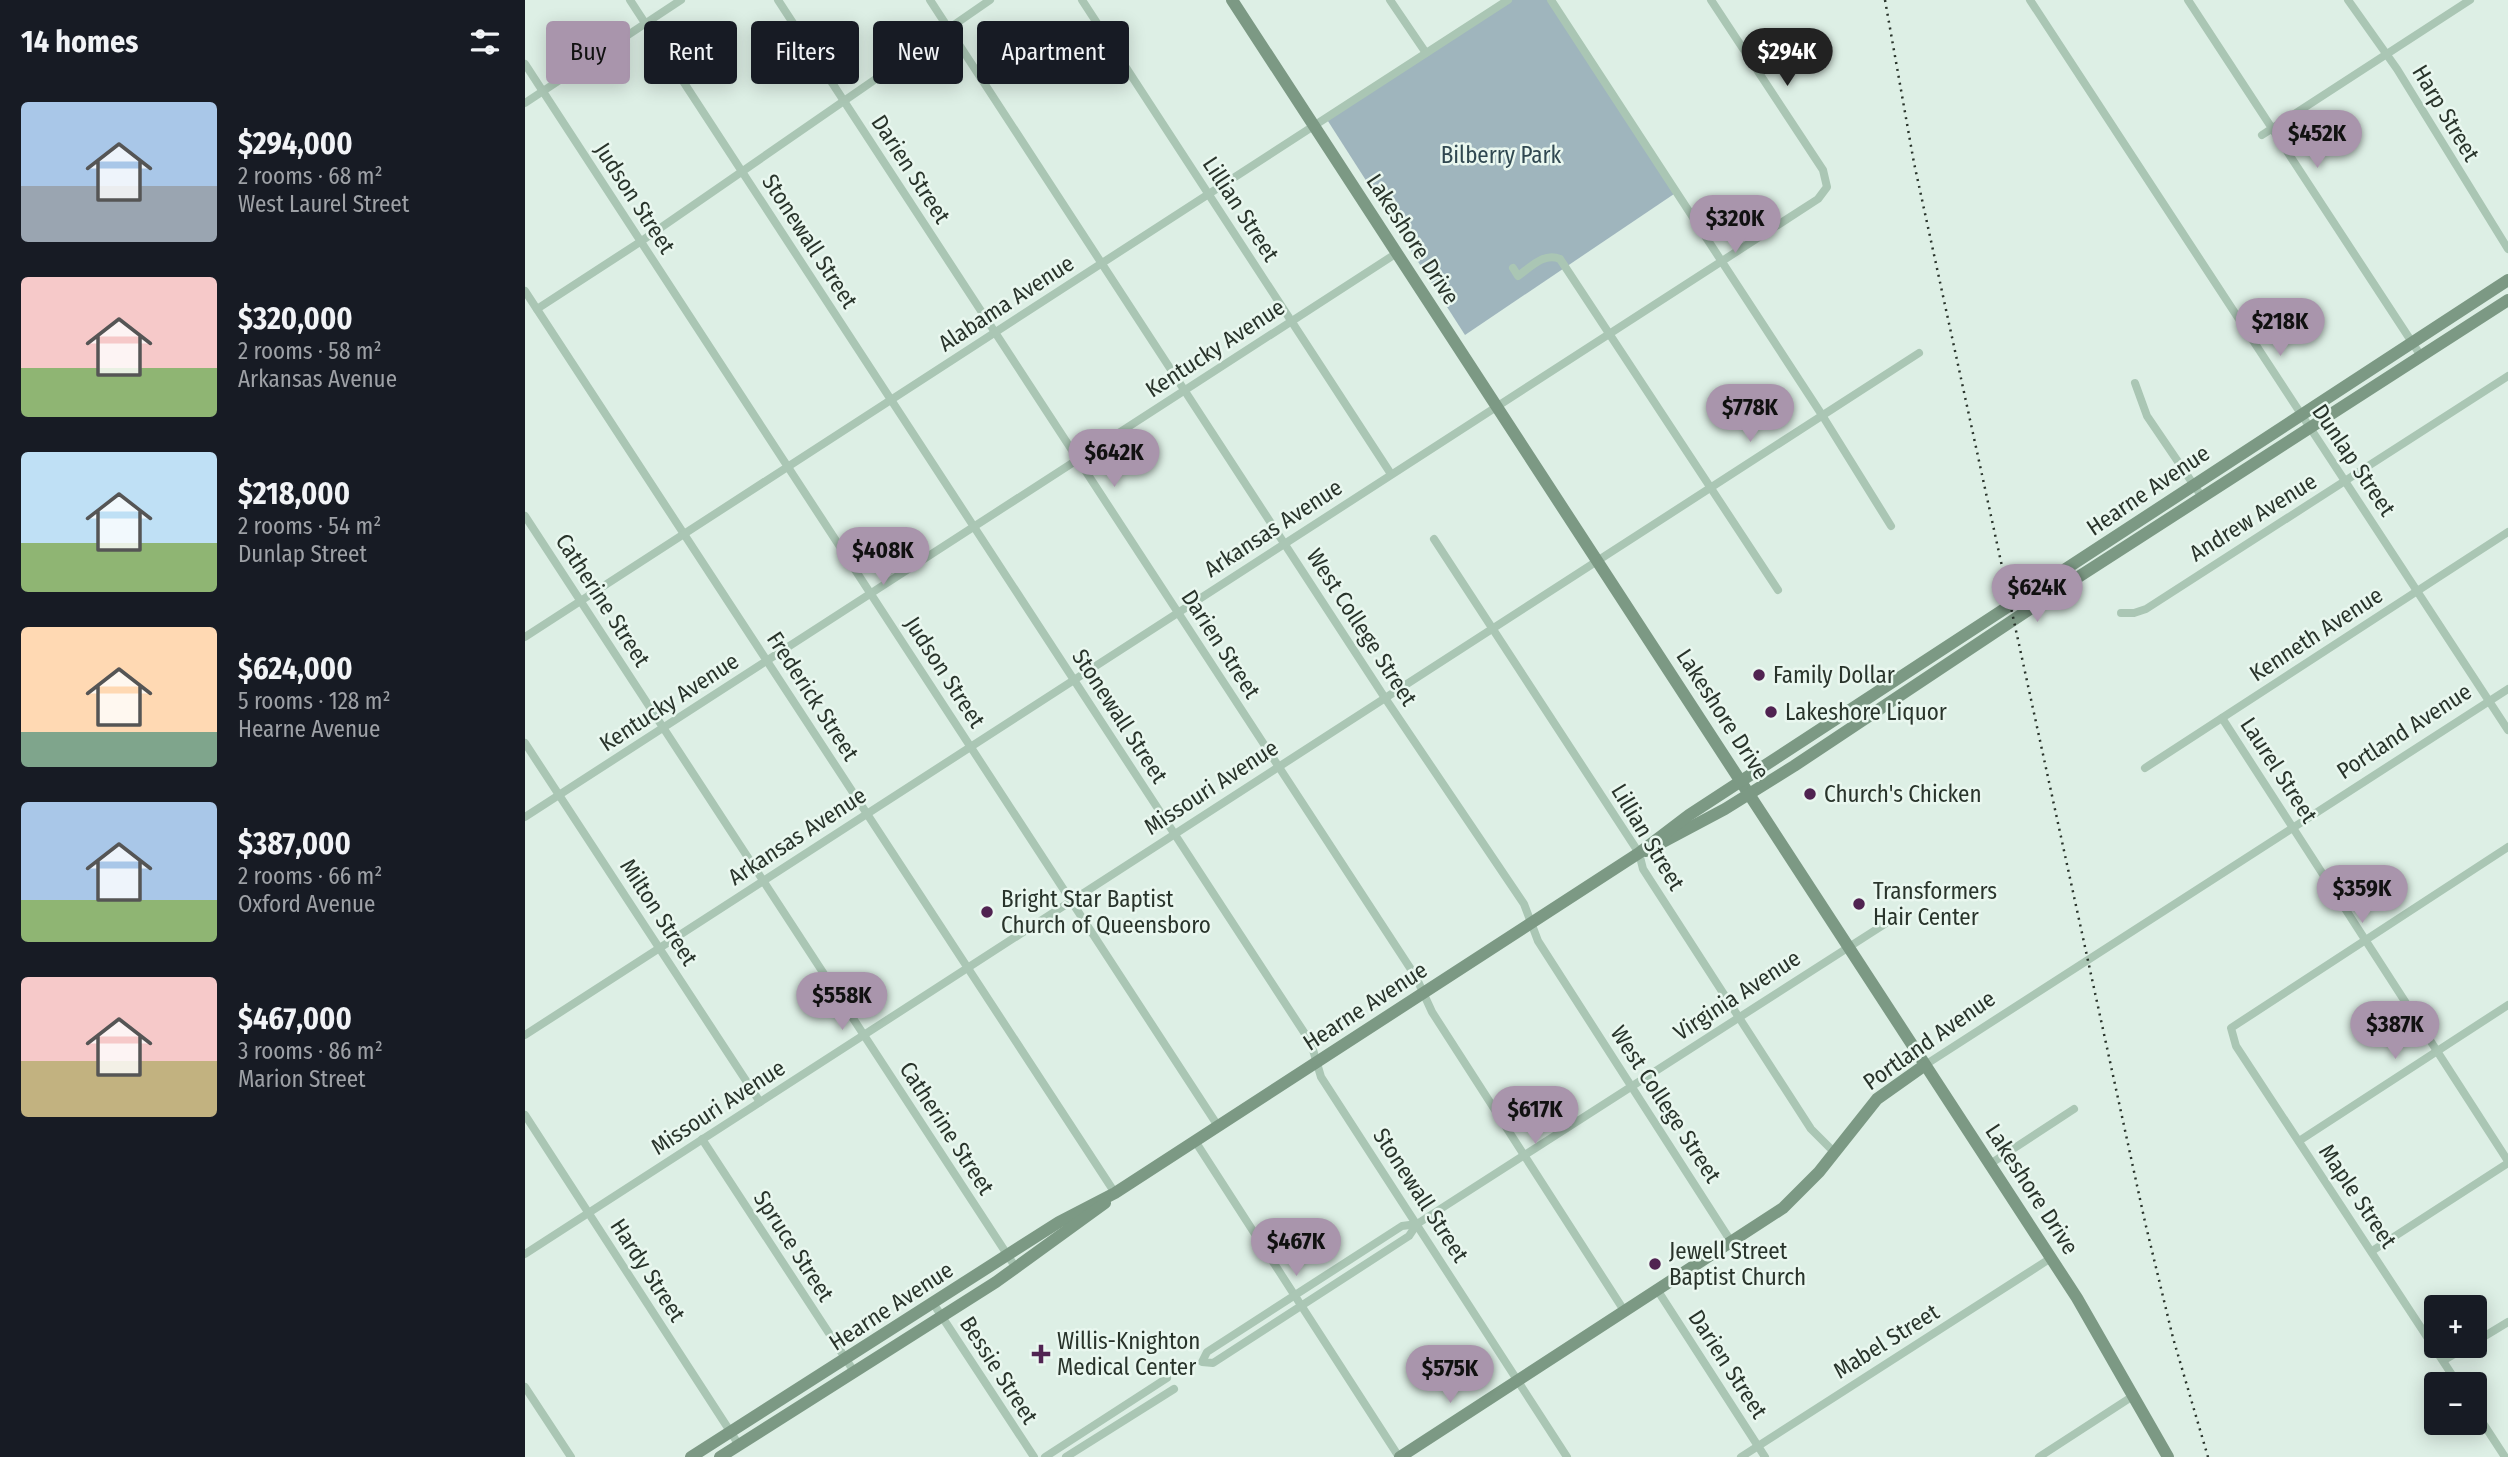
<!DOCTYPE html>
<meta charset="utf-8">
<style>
:root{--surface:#171b24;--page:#20242c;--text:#f1f3f6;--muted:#9ea1a6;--accent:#a995ac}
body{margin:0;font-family:"Fira Sans Condensed",sans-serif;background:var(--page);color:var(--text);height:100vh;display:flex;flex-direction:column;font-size:26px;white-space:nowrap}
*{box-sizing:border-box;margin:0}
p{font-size:23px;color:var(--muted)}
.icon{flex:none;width:38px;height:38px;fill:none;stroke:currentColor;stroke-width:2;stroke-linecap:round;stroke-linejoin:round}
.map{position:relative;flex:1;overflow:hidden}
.drawer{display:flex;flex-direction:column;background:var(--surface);width:525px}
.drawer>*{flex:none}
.banner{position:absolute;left:21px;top:21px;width:665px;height:63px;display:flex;gap:14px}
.tools{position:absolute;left:1899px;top:1295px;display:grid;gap:14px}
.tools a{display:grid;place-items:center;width:63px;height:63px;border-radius:7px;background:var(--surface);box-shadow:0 4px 18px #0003;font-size:35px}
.price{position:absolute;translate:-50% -60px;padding:0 16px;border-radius:24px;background:var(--accent);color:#111;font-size:23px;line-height:46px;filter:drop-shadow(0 2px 4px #0008)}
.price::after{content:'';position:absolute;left:50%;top:42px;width:21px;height:16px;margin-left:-10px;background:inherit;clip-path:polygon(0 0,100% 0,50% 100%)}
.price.selected{background:#222;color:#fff}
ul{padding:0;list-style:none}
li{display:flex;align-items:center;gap:21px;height:175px;padding:0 21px}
li span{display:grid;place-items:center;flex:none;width:196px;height:140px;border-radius:7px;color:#555}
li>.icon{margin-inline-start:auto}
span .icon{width:84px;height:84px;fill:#fffc;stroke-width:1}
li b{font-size:30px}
h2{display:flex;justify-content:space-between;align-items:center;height:84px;padding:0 21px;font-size:30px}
.chip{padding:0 24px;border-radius:7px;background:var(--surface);box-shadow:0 4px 18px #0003;font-size:24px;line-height:63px}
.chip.selected{background:var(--accent);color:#111}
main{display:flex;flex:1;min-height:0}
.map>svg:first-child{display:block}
.green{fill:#9fb5bd}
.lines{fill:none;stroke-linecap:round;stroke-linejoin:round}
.street{stroke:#aac6b4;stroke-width:8}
.secondary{stroke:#7c9984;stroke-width:12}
.rail{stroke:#29342b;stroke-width:2.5;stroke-dasharray:2 5;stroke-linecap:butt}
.poi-dot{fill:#502351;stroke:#e9f7ef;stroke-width:2.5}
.labels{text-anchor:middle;stroke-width:5;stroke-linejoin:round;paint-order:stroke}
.street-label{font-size:23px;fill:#29342b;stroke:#e9f7ef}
.park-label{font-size:23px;fill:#2f4750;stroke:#e9f7ef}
.poi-label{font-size:23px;fill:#29342b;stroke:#e9f7ef;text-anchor:start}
</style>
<main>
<section class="drawer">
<h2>14 homes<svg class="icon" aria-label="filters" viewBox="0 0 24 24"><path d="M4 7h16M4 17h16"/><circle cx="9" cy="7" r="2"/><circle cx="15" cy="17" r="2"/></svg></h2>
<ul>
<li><span style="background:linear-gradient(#a9c7e8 60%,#9aa5b1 0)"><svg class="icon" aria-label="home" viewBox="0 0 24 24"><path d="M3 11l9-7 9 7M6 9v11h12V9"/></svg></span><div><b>$294,000</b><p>2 rooms · 68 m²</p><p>West Laurel Street</p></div></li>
<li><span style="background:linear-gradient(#f6c9c9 65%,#8fb573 0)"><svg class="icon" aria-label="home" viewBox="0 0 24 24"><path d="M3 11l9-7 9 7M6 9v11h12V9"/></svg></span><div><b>$320,000</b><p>2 rooms · 58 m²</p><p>Arkansas Avenue</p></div></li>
<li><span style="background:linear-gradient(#bfe0f5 65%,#8fb573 0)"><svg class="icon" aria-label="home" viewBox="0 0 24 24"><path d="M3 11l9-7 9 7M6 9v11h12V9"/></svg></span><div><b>$218,000</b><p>2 rooms · 54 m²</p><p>Dunlap Street</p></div></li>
<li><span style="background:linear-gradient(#ffd9b3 75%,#7fa58c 0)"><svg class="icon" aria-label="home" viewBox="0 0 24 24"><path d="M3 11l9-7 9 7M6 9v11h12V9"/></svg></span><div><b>$624,000</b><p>5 rooms · 128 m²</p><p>Hearne Avenue</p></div></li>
<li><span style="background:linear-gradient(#a9c7e8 70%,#8fb573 0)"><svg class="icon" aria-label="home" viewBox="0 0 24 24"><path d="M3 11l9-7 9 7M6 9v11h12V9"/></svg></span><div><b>$387,000</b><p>2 rooms · 66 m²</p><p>Oxford Avenue</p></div></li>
<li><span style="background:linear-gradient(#f6c9c9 60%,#c2b280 0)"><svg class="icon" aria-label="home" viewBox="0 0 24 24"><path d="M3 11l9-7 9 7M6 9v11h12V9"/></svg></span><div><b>$467,000</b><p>3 rooms · 86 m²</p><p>Marion Street</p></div></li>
</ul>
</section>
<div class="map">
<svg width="1983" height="1457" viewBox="0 0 1983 1457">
<rect width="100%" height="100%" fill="#ddefe5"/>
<polygon class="green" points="983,0 1026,0 1152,192 940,335 801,118"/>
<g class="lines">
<g class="street">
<polyline points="105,0 786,1043 796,1077 1042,1457"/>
<polyline points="253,0 891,977 907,1012 1100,1312"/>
<polyline points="405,0 860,698 999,904 1013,941 1207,1243"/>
<polyline points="557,0 866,474"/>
<polyline points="865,0 901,53"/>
<polyline points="1026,0 1297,415 1366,526"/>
<polyline points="1505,0 1983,730"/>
<polyline points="1663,0 1896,356"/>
<polyline points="1823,0 1872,69 1983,249"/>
<polyline points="0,64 693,1126"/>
<polyline points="0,103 156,0"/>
<polyline points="1737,135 1945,0"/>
<path d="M 988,268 L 993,276 C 1006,267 1019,252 1035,259 L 1253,590"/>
<polyline points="0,291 590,1193"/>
<polyline points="12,309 115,242 465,0"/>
<polyline points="1610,383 1622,416 1677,497"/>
<polyline points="0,516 491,1268"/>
<polyline points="909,539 1114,853 1118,869 1286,1129 1309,1152"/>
<polyline points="1596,613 1609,613 1621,609 1983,376"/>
<polyline points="0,637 983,0"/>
<polyline points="1697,718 1983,1161"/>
<polyline points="0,743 235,1102"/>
<polyline points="1620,768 1983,532"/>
<polyline points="0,817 872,253"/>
<polyline points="0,1035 1293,199 1302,187 1298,170 1186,0"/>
<polyline points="1400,1065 1983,689"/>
<polyline points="0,1115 214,1445"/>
<polyline points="177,1139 330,1373"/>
<polyline points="670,1141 874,1457"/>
<polyline points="1774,1141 1983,1005"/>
<polyline points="1465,1164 1549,1109"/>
<polyline points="892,1224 877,1226 682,1352 677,1362 688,1363 884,1236 892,1224 1377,913"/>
<polyline points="1847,1251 1983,1163"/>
<polyline points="0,1254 1394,353"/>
<polyline points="1133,1291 1240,1457"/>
<polyline points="408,1303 509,1457"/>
<polyline points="1950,1342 1983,1322"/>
<polyline points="1919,1360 1943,1346"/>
<polyline points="1933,1384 1711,1046 1706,1028 1983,847"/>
<polyline points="0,1387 46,1457"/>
<polyline points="1950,1411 1980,1457"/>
<polyline points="520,1457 642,1378"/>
<polyline points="541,1457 649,1389"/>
<polyline points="1216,1457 1526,1258"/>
<polyline points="1514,1457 1608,1396"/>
</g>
<g class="secondary">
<polyline points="707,0 1552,1298 1643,1457"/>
<polyline points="1121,851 1200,809 1269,766 1544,583 1983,300"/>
<polyline points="166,1457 534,1222 590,1193 1114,853 1164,815 1983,280"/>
<polyline points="195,1457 471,1282 580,1203"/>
<polyline points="875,1457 1258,1208 1294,1172 1352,1099 1400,1065"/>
</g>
<polyline class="rail" points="1360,0 1389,163 1620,1222 1648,1338 1683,1457"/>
</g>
<g class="poi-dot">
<circle cx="1234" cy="675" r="7"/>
<circle cx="1246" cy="712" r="7"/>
<circle cx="1285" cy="794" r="7"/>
<circle cx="1334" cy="904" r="7"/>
<circle cx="462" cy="912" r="7"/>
<circle cx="1130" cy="1264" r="7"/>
<path d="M512.5 1343.5h7v7h7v7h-7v7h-7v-7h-7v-7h7z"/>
</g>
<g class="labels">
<g class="street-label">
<text transform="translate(1921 113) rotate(59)" y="8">Harp Street</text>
<text transform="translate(386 169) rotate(57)" y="8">Darien Street</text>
<text transform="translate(110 198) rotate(57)" y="8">Judson Street</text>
<text transform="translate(716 209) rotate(57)" y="8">Lillian Street</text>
<text transform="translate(888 239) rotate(57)" y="8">Lakeshore Drive</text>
<text transform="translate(285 241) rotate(57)" y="8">Stonewall Street</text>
<text transform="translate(481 303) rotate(-33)" y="8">Alabama Avenue</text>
<text transform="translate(690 348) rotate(-33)" y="8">Kentucky Avenue</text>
<text transform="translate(1829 460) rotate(56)" y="8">Dunlap Street</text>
<text transform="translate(1623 490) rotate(-34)" y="8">Hearne Avenue</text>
<text transform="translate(1728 517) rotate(-32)" y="8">Andrew Avenue</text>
<text transform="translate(748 528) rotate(-33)" y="8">Arkansas Avenue</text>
<text transform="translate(78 600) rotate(57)" y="8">Catherine Street</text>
<text transform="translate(837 627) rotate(57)" y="8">West College Street</text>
<text transform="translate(1791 634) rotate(-33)" y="8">Kenneth Avenue</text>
<text transform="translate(696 644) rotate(57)" y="8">Darien Street</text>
<text transform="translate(420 672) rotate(57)" y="8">Judson Street</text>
<text transform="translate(288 696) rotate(57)" y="8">Frederick Street</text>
<text transform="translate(144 702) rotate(-33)" y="8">Kentucky Avenue</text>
<text transform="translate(1198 714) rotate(57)" y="8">Lakeshore Drive</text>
<text transform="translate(595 716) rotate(57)" y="8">Stonewall Street</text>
<text transform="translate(1879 731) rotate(-33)" y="8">Portland Avenue</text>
<text transform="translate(1754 770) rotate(57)" y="8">Laurel Street</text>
<text transform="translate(686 787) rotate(-33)" y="8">Missouri Avenue</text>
<text transform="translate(272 836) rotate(-33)" y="8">Arkansas Avenue</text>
<text transform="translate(1123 837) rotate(59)" y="8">Lillian Street</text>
<text transform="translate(134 912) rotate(57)" y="8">Milton Street</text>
<text transform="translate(1212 995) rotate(-33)" y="8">Virginia Avenue</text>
<text transform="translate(840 1006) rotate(-33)" y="8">Hearne Avenue</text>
<text transform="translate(1404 1040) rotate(-35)" y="8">Portland Avenue</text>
<text transform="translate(1141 1104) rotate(57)" y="8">West College Street</text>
<text transform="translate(193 1107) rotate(-33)" y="8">Missouri Avenue</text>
<text transform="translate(422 1128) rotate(57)" y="8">Catherine Street</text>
<text transform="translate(1507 1189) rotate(57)" y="8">Lakeshore Drive</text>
<text transform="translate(896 1195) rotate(57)" y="8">Stonewall Street</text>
<text transform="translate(1833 1196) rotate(56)" y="8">Maple Street</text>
<text transform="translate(269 1246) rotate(57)" y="8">Spruce Street</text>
<text transform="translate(123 1270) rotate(57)" y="8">Hardy Street</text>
<text transform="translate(366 1306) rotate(-33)" y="8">Hearne Avenue</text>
<text transform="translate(1361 1341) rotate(-32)" y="8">Mabel Street</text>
<text transform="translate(1203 1364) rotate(57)" y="8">Darien Street</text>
<text transform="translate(474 1370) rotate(57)" y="8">Bessie Street</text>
</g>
<g class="park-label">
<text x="976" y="163">Bilberry Park</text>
</g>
<g class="poi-label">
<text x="1248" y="683">Family Dollar</text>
<text x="1260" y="720">Lakeshore Liquor</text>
<text x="1299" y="802">Church's Chicken</text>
<text x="1348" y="899">Transformers<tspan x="1348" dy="26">Hair Center</tspan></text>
<text x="476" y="907">Bright Star Baptist<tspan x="476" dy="26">Church of Queensboro</tspan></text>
<text x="1144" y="1259">Jewell Street<tspan x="1144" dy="26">Baptist Church</tspan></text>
<text x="532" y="1349">Willis-Knighton<tspan x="532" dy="26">Medical Center</tspan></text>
</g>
</g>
</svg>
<div class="tools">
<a>+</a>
<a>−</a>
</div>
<b class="price selected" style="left:1262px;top:88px">$294K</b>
<b class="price" style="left:1792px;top:170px">$452K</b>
<b class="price" style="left:1210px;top:255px">$320K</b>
<b class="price" style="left:1755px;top:358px">$218K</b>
<b class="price" style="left:1225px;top:444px">$778K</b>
<b class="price" style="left:589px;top:489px">$642K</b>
<b class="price" style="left:358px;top:587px">$408K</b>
<b class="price" style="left:1512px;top:624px">$624K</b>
<b class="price" style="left:1837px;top:925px">$359K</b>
<b class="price" style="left:317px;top:1032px">$558K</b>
<b class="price" style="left:1870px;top:1061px">$387K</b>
<b class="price" style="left:1010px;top:1146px">$617K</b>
<b class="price" style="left:771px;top:1278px">$467K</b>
<b class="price" style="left:925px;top:1405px">$575K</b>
<div class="banner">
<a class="chip selected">Buy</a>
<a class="chip">Rent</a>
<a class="chip">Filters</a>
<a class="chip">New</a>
<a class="chip">Apartment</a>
</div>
</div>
</main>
